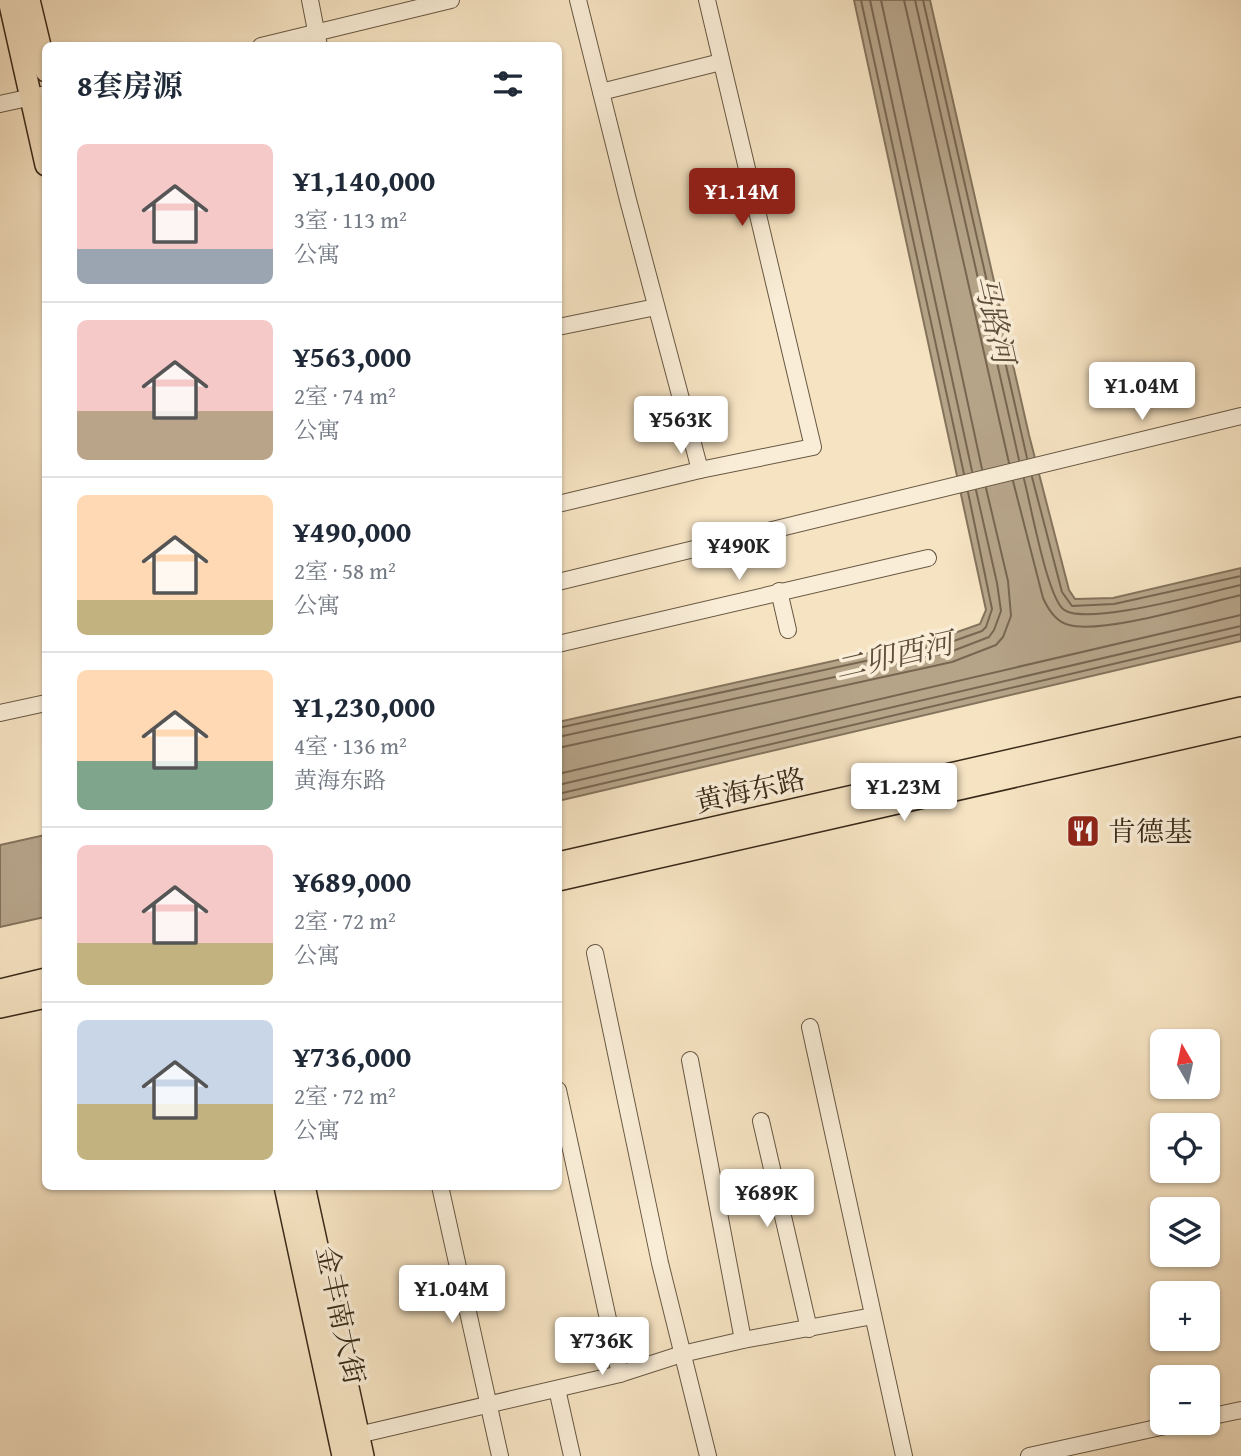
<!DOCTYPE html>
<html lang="zh">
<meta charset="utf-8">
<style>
:root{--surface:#fff;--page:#f2f2f3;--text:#1f2937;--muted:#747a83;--line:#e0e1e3;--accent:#8f2418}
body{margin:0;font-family:"Gentium Book Plus","Noto Serif SC",serif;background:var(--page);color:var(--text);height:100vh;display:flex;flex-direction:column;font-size:26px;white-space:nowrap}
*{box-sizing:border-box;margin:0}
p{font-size:23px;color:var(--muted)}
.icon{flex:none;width:38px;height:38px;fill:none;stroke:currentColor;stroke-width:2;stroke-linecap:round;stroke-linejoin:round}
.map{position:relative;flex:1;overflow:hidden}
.drawer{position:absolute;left:42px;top:42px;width:520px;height:1148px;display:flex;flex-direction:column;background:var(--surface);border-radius:10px;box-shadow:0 2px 5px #0004}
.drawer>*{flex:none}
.needle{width:46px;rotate:351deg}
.fabs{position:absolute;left:1150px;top:1029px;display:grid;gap:14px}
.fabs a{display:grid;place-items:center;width:70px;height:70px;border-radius:10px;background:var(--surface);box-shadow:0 2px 5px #0004;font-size:35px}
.price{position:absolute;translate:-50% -60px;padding:0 16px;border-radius:7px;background:#fff;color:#222;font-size:23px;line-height:46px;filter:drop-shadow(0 2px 4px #0008)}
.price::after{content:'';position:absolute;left:50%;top:42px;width:21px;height:16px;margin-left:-10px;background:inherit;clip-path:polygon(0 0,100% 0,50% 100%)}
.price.active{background:var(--accent);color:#fff}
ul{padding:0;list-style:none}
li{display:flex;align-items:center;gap:21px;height:175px;padding:0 35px}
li+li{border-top:2px solid var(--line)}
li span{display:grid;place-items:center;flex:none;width:196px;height:140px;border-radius:10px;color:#555}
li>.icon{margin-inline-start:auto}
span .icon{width:84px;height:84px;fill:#fffc;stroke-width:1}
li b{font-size:30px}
h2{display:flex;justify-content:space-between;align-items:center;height:84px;padding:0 35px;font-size:30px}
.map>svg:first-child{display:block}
.water{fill:#b6a489;stroke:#84735c;stroke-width:2}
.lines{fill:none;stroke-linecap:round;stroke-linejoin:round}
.shore{stroke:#786651;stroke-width:2}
.minor-casing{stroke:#685843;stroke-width:18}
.major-casing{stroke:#392919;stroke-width:24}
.minor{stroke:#f9edd7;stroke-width:16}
.major{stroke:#f6e3c2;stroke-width:21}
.labels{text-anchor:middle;stroke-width:7;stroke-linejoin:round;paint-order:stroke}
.street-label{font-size:28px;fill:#392919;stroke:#f9edd7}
.poi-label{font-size:28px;fill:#392919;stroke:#f9edd7;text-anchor:start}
.water-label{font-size:30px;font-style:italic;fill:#5e4e3b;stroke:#f9edd7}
</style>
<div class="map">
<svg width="1241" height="1456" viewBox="0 0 1241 1456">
<rect width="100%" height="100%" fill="#f6e3c2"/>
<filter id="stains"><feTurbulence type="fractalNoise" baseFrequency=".00286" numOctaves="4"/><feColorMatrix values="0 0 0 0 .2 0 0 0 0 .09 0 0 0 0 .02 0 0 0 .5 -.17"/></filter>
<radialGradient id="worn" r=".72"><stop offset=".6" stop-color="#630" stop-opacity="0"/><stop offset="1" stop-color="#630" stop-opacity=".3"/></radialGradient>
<g class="water">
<polygon points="854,0 930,0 1029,435 1069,590 1075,599 1113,598 1241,568 1241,641 558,801 558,722 946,636 980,624 986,610"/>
<polygon points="45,835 45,917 0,927 0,845"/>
</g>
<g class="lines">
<g class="shore">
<polyline points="861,0 964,474"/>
<polyline points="870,0 972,471"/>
<polyline points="881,0 982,469"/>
<polyline points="904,0 1009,463"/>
<polyline points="915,0 1019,460"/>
<polyline points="923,0 1027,458"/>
<polyline points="1032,477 1062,592 1072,606 1114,604 1241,576"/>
<path d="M 1024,479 C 1031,506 1046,590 1062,608 C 1080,629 1212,591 1241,585"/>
<path d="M 1013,481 L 1043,598 C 1048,609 1056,622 1069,625 C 1104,634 1202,604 1241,595"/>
<polyline points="558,728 948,643 982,631 986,627 992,609 968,492"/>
<polyline points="558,737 950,652 989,637 994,630 1001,611 997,583 976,490"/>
<polyline points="558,748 952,662 996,645 1003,637 1011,616 1008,581 986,488"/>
<polyline points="558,774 1241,615"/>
<polyline points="558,785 1241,626"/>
<polyline points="558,794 1241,634"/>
</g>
<defs>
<g id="minor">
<polyline points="310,0 319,46"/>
<polyline points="578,0 628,200 700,470"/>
<polyline points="261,46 451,0"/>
<polyline points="601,92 721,62"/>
<polyline points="0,104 46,94"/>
<polyline points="558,327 656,307"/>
<polyline points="558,504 700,470 813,447 707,0"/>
<polyline points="558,582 1241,416"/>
<polyline points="779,591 788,630"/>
<polyline points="558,644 928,558"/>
<polyline points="0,713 46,703"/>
<polyline points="595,953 660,1263 708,1456"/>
<polyline points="810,1027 904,1456"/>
<polyline points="690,1060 743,1340"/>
<polyline points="558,1090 620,1374 682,1354 743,1340 873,1316"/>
<polyline points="761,1121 809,1329"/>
<polyline points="440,1186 500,1456"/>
<polyline points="557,1389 572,1456"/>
<polyline points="1208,1417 1241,1410"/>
<polyline points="358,1435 620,1374"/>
<polyline points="1029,1456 1179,1423"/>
</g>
<g id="major">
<polyline points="9,0 46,165"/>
<polyline points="29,0 46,71"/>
<polyline points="558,863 1241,708"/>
<polyline points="558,880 1241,725"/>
<polyline points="0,990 46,979"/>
<polyline points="0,1007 46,997"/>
<polyline points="285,1186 343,1456"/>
<polyline points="304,1186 363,1456"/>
</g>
</defs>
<use href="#minor" class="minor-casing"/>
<use href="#major" class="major-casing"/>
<use href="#minor" class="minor"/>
<use href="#major" class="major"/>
</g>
<defs>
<symbol id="restaurant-square" viewBox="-11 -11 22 22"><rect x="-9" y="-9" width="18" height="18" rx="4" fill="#8f2418" stroke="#f9edd7"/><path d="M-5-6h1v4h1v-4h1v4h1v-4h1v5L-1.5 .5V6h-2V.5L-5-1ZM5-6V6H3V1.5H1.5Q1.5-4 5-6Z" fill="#fff"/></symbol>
</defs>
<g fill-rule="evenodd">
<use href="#restaurant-square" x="1064" y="812" width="38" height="38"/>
</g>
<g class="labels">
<g class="street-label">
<text transform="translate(750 790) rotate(-13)" y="10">黄海东路</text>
<text transform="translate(341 1315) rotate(78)" y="10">金丰南大街</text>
</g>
<g class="poi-label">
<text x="1108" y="841">肯德基</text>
</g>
<g class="water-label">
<text transform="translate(994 319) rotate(77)" y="10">马路河</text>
<text transform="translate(894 656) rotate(-13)" y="10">二卯酉河</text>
</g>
</g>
<rect width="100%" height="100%" filter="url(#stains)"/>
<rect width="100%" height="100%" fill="url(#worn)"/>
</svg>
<div class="fabs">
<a><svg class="needle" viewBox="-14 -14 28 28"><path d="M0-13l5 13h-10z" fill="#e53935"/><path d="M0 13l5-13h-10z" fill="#747a83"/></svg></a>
<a><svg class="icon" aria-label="locate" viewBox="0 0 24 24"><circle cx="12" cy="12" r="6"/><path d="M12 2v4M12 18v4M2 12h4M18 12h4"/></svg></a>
<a><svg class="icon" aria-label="layers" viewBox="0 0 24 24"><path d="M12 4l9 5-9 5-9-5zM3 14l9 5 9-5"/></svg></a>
<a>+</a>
<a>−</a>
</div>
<b class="price active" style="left:742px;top:228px">¥1.14M</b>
<b class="price" style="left:1142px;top:422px">¥1.04M</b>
<b class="price" style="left:681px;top:456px">¥563K</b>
<b class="price" style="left:739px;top:582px">¥490K</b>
<b class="price" style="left:904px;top:823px">¥1.23M</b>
<b class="price" style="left:767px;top:1229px">¥689K</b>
<b class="price" style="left:452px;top:1325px">¥1.04M</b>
<b class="price" style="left:602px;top:1377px">¥736K</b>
<section class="drawer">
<h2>8套房源<svg class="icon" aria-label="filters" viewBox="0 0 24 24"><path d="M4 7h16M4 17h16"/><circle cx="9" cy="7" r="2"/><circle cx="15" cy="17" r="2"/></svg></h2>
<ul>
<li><span style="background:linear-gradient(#f6c9c9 75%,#9aa5b1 0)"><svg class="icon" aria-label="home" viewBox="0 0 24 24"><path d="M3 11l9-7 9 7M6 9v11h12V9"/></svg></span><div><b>¥1,140,000</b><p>3室 · 113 m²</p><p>公寓</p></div></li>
<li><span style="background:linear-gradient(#f6c9c9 65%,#b9a48a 0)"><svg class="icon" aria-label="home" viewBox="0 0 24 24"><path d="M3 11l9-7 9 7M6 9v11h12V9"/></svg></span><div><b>¥563,000</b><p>2室 · 74 m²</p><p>公寓</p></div></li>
<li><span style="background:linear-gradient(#ffd9b3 75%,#c2b280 0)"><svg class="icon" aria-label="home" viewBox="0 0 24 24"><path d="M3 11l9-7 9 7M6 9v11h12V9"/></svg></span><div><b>¥490,000</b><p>2室 · 58 m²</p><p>公寓</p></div></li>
<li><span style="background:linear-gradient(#ffd9b3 65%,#7fa58c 0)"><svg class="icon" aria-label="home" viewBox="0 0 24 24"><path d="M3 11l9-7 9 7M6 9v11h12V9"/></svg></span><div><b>¥1,230,000</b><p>4室 · 136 m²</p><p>黄海东路</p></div></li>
<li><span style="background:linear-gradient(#f6c9c9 70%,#c2b280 0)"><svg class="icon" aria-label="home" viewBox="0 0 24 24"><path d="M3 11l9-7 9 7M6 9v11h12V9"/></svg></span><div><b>¥689,000</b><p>2室 · 72 m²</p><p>公寓</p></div></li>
<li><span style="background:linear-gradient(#c9d6e8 60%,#c2b280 0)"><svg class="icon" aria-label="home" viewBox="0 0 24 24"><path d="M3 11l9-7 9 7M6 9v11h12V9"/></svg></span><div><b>¥736,000</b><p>2室 · 72 m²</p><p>公寓</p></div></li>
</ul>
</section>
</div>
